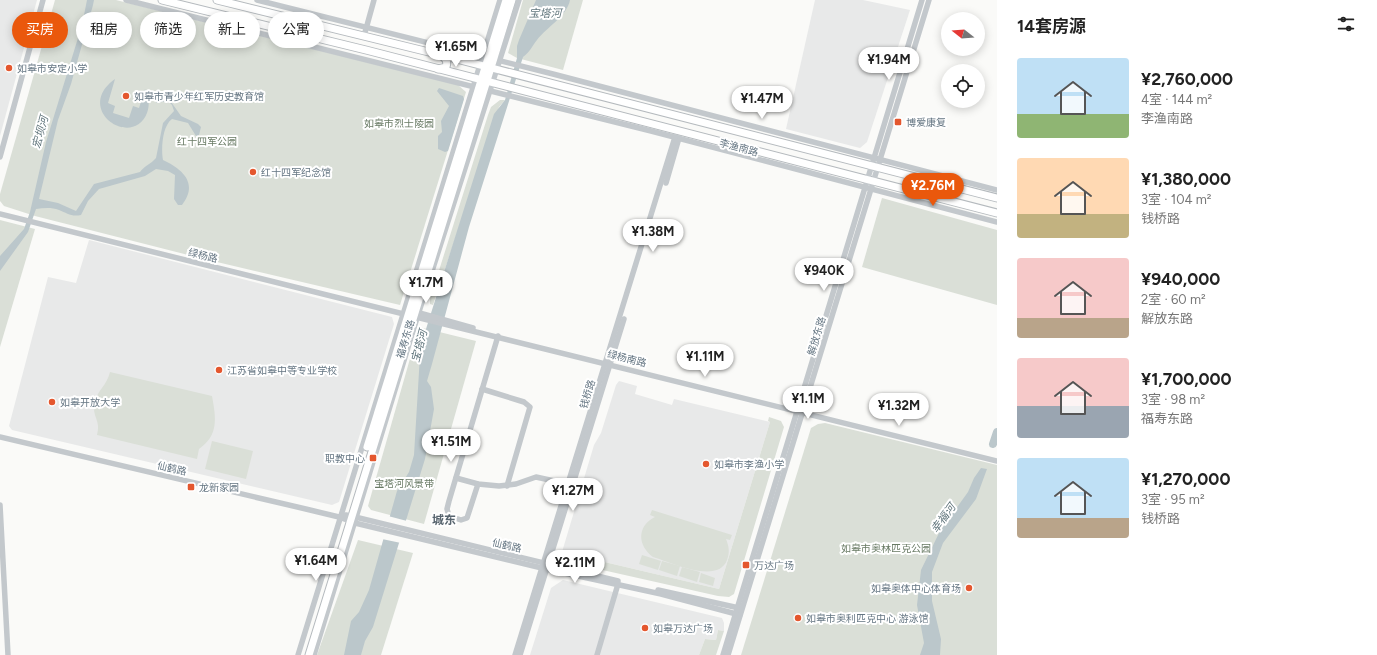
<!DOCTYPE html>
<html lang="zh">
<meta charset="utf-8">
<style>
:root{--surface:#fff;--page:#f6f6f6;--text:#222;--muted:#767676;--accent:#ea580c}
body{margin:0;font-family:Figtree,"Noto Sans SC",sans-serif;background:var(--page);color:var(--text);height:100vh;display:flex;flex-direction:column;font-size:15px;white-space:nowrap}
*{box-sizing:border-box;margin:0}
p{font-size:13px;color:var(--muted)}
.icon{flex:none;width:22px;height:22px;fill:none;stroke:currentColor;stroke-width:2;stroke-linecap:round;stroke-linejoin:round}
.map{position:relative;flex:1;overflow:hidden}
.panel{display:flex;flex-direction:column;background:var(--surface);width:380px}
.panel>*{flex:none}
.top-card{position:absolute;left:12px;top:12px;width:380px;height:36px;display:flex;gap:8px}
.needle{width:26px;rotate:287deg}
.fabs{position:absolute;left:941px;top:12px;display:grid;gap:8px}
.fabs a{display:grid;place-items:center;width:44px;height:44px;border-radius:50%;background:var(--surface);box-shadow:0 2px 10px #0003;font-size:20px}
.price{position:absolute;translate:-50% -34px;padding:0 9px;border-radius:14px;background:#fff;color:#222;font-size:13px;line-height:26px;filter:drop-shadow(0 1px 2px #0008)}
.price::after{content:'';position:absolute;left:50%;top:24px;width:12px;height:9px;margin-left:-6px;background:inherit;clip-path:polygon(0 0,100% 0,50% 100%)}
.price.on{background:var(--accent);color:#fff}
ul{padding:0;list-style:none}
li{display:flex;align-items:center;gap:12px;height:100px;padding:0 20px}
li span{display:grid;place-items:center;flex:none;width:112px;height:80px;border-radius:4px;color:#555}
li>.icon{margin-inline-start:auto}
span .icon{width:48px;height:48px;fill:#fffc;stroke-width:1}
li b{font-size:17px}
h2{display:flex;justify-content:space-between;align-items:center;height:48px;padding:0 20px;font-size:17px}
.pill{padding:0 14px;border-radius:18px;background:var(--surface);box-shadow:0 2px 10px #0003;font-size:14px;line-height:36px}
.pill.on{background:var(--accent);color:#fff}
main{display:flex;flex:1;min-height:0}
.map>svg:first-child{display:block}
.built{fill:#e8e9e9}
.green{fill:#dadfd7}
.water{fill:#bbc7cb}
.pier{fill:#fafaf8}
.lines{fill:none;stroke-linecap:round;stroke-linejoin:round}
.river{stroke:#bbc7cb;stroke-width:8}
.major-casing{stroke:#b5babe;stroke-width:9}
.minor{stroke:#c3c8cc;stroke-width:5.5}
.major{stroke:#fff;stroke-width:7}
.poi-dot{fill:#e4572e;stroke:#fff;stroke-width:1.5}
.labels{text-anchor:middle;stroke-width:4;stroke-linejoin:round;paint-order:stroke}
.poi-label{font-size:10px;fill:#657683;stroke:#fff;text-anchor:start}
.park-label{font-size:10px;fill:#687a64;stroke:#fff}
.street-label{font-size:10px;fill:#657683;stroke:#fff}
.water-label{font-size:11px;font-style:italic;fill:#60757c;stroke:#fff}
.quarter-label{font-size:12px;font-weight:bold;fill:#57646e;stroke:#fff}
</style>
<main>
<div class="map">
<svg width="997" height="655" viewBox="0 0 997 655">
<rect width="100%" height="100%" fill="#fafaf8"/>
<g class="built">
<polygon points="0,0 37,0 0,136"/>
<polygon points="815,0 863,0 910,10 867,142 860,148 786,129"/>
<polygon points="89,240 392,317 394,324 339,502 332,505 12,430 9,426 48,277 76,283"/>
<polygon points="619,381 637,386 635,394 672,405 674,399 770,422 719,589 562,552 594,445 601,433 616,385"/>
<polygon points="563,580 722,618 724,623 724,631 718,630 716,640 705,639 699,655 530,655 551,588"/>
</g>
<g class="green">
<polygon points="55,0 116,0 458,85 466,92 400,305 200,258 35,216 4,206 0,201 0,194"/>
<polygon points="523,0 583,0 563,70 517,58 508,53"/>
<polygon points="500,100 505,100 499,107 433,305 430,304 430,299 488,115 491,107"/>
<polygon points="882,198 997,230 997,305 862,267"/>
<polygon points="0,220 35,229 0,347"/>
<polygon points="419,327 476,341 424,524 371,510 368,506"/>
<path d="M 110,372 L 212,396 C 216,418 219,435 199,449 L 197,459 L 97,435 C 101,421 93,418 94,405 C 96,391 107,386 110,372 Z"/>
<polygon points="769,417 781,421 784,427 734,594 729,597 718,596 567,562 562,552 719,589 770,422 768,421"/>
<polygon points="825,423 997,465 997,655 741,655 811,428 818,424"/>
<polygon points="212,441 253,451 246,479 205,469"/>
<path d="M 652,510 L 732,535 L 730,540 L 726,539 C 729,547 730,552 727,560 C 718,585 670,562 653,557 C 637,545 637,526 655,517 L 650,515 Z"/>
<polygon points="358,540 413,553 381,655 317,655"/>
<polygon points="642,555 661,561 658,570 639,564"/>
<polygon points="662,561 680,566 677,576 659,570"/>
<polygon points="682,567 700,572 697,582 679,576"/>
<polygon points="701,573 715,578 713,586 699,582"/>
<polygon points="718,630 724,631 716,655 699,655 705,639 716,640"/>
</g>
<g class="water">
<path d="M 87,0 L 94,0 L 93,5 L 71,84 L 58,120 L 39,199 L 58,203 L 76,211 L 94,184 L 140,172 C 144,166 151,164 156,158 L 163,123 L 174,111 L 172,105 L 168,101 L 156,103 L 157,101 L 169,99 L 181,116 L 198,124 L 201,127 L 199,135 L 196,136 L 188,123 L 172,119 C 162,126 161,150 163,160 C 182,169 199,183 182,205 L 178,205 L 174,199 L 175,175 L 168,171 L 156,169 L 145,176 L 99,189 L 88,201 L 81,215 C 71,217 67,213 59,210 C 51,207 44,208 36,209 L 28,232 L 0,271 L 0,256 L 24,229 L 30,212 L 46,142 L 82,25 Z"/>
<path d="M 536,0 L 570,0 C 567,16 547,27 537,40 C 532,46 530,52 523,57 L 469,227 L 432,364 L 427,381 L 431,387 L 434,409 L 425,459 L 373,627 L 365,641 L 361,655 L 344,655 L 351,621 L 359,612 L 369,590 L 397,491 L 409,472 L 414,455 L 420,355 L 426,329 L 494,114 L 505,100 L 517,58 L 517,46 L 519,40 Z"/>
<path d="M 115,79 L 108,103 L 115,106 L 113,113 L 129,118 L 133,106 L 139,108 L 145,89 C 149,97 150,105 147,113 C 132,150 73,109 115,79 Z"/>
<polygon points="439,88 463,96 464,99 448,151 445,152 438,149 438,136 442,132 441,121 449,106 437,91"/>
<polygon points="981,468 987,469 976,499 943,543 932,572 932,601 941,639 940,655 920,655 924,643 917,605 921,570 940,531 968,492 974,478"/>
</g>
<polygon class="pier" points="388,516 407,521 401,543 382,539"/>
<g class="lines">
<polyline class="river" points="993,444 997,432"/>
<defs>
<g id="major">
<polyline points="162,0 366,50 997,213"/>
<polyline points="217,0 441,55 997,198"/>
<path d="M 438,69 L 446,67 C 448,61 446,59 441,55"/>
<polyline points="367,447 506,0"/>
<polyline points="309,655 512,0"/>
</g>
</defs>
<use href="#major" class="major-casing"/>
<g class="minor">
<polyline points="126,0 651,131 997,222"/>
<polyline points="257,0 553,74 997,190"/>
<polyline points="364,36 374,0"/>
<polyline points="0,157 43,0"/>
<polyline points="666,183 679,138"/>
<polyline points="0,214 997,461"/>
<polyline points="416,312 473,328"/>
<polyline points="482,389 524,402 530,407 507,486"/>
<polyline points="0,437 310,510 339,517 355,523 546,569 661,594 740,615"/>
<polyline points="456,478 478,484 499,486 516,484 536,477 568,484"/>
<polyline points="478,484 467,518 461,520 449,516 447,509 449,501 498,336"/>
<polyline points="0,505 8,655"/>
<polyline points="339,517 346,515 351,516 618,581"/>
<polyline points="658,590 739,608"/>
<polyline points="298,655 500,0"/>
<polyline points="314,655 417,318 519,0"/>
<polyline points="515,655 675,137"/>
<polyline points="520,655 624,319"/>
<polyline points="597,655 618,584"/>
<polyline points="723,655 922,0"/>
<polyline points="728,655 929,0"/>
</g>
<use href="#major" class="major"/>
</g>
<g class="poi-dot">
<circle cx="9" cy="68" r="4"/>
<circle cx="126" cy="96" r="4"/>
<rect x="894" y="118" width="8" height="8" rx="2"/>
<circle cx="253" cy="172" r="4"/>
<circle cx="219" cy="370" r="4"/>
<circle cx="52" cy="402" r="4"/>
<rect x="369" y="454" width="8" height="8" rx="2"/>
<circle cx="706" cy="464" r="4"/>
<rect x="187" y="483" width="8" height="8" rx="2"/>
<rect x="742" y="561" width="8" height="8" rx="2"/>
<circle cx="969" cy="588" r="4"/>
<circle cx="798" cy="618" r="4"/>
<circle cx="645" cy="628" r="4"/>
</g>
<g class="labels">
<g class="poi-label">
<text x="17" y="72">如皋市安定小学</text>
<text x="134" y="100">如皋市青少年红军历史教育馆</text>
<text x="906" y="126">博爱康复</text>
<text x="261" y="176">红十四军纪念馆</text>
<text x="227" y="374">江苏省如皋中等专业学校</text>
<text x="60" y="406">如皋开放大学</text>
<text x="365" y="462" text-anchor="end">职教中心</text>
<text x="714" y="468">如皋市李渔小学</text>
<text x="199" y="491">龙新家园</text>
<text x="754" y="569">万达广场</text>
<text x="961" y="592" text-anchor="end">如皋奥体中心体育场</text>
<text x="806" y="622">如皋市奥利匹克中心 游泳馆</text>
<text x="653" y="632">如皋万达广场</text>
</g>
<g class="park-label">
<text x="399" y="127">如皋市烈士陵园</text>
<text x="207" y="145">红十四军公园</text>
<text x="404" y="487">宝塔河风景带</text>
<text x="886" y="552">如皋市奥林匹克公园</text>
</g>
<g class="street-label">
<text transform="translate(739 147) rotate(15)" y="4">李渔南路</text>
<text transform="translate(203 255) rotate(14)" y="4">绿杨路</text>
<text transform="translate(816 336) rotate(-73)" y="4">解放东路</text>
<text transform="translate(405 339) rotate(-73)" y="4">福寿东路</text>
<text transform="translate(627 358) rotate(14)" y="4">绿杨南路</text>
<text transform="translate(587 394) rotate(-73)" y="4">钱桥路</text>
<text transform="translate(172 468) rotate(13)" y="4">仙鹤路</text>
<text transform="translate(507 545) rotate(13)" y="4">仙鹤路</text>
</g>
<g class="water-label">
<text x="545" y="17">宝塔河</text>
<text transform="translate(40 132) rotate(-75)" y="4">宏坝河</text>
<text transform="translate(419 346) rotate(-75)" y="4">宝塔河</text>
<text transform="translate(943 518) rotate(-54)" y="4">幸福河</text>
</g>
<g class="quarter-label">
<text x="444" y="524">城东</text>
</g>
</g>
</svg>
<div class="fabs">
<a><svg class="needle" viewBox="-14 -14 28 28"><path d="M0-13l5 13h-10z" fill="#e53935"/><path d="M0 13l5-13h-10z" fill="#767676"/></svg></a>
<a><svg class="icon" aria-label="locate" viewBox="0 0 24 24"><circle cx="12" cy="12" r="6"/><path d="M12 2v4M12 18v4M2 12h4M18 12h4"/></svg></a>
</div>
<b class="price" style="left:456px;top:68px">¥1.65M</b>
<b class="price" style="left:889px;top:81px">¥1.94M</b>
<b class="price" style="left:762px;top:120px">¥1.47M</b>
<b class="price on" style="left:933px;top:207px">¥2.76M</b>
<b class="price" style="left:653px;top:253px">¥1.38M</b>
<b class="price" style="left:824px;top:292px">¥940K</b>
<b class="price" style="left:426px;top:304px">¥1.7M</b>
<b class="price" style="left:705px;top:378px">¥1.11M</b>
<b class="price" style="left:808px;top:420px">¥1.1M</b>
<b class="price" style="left:899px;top:427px">¥1.32M</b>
<b class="price" style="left:451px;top:463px">¥1.51M</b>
<b class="price" style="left:573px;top:512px">¥1.27M</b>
<b class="price" style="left:316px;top:582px">¥1.64M</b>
<b class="price" style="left:575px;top:584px">¥2.11M</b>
<div class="top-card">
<a class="pill on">买房</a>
<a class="pill">租房</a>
<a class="pill">筛选</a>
<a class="pill">新上</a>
<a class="pill">公寓</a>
</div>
</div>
<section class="panel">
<h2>14套房源<svg class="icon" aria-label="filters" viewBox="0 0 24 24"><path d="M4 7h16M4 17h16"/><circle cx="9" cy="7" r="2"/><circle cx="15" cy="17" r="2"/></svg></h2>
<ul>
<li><span style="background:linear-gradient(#bfe0f5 70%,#8fb573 0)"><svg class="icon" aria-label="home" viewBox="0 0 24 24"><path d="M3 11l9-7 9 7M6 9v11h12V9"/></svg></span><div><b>¥2,760,000</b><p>4室 · 144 m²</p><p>李渔南路</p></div></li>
<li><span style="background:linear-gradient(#ffd9b3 70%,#c2b280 0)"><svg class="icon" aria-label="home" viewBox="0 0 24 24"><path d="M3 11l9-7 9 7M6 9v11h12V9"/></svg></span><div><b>¥1,380,000</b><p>3室 · 104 m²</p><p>钱桥路</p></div></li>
<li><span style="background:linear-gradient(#f6c9c9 75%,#b9a48a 0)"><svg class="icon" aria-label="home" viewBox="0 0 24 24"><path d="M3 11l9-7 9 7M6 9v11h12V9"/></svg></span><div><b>¥940,000</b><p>2室 · 60 m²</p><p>解放东路</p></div></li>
<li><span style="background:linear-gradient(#f6c9c9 60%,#9aa5b1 0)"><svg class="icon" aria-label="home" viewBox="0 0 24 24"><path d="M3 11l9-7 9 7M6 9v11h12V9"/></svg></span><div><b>¥1,700,000</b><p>3室 · 98 m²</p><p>福寿东路</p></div></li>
<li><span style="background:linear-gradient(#bfe0f5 75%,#b9a48a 0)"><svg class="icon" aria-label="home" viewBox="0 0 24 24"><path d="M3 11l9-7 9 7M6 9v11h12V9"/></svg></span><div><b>¥1,270,000</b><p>3室 · 95 m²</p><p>钱桥路</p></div></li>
</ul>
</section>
</main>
